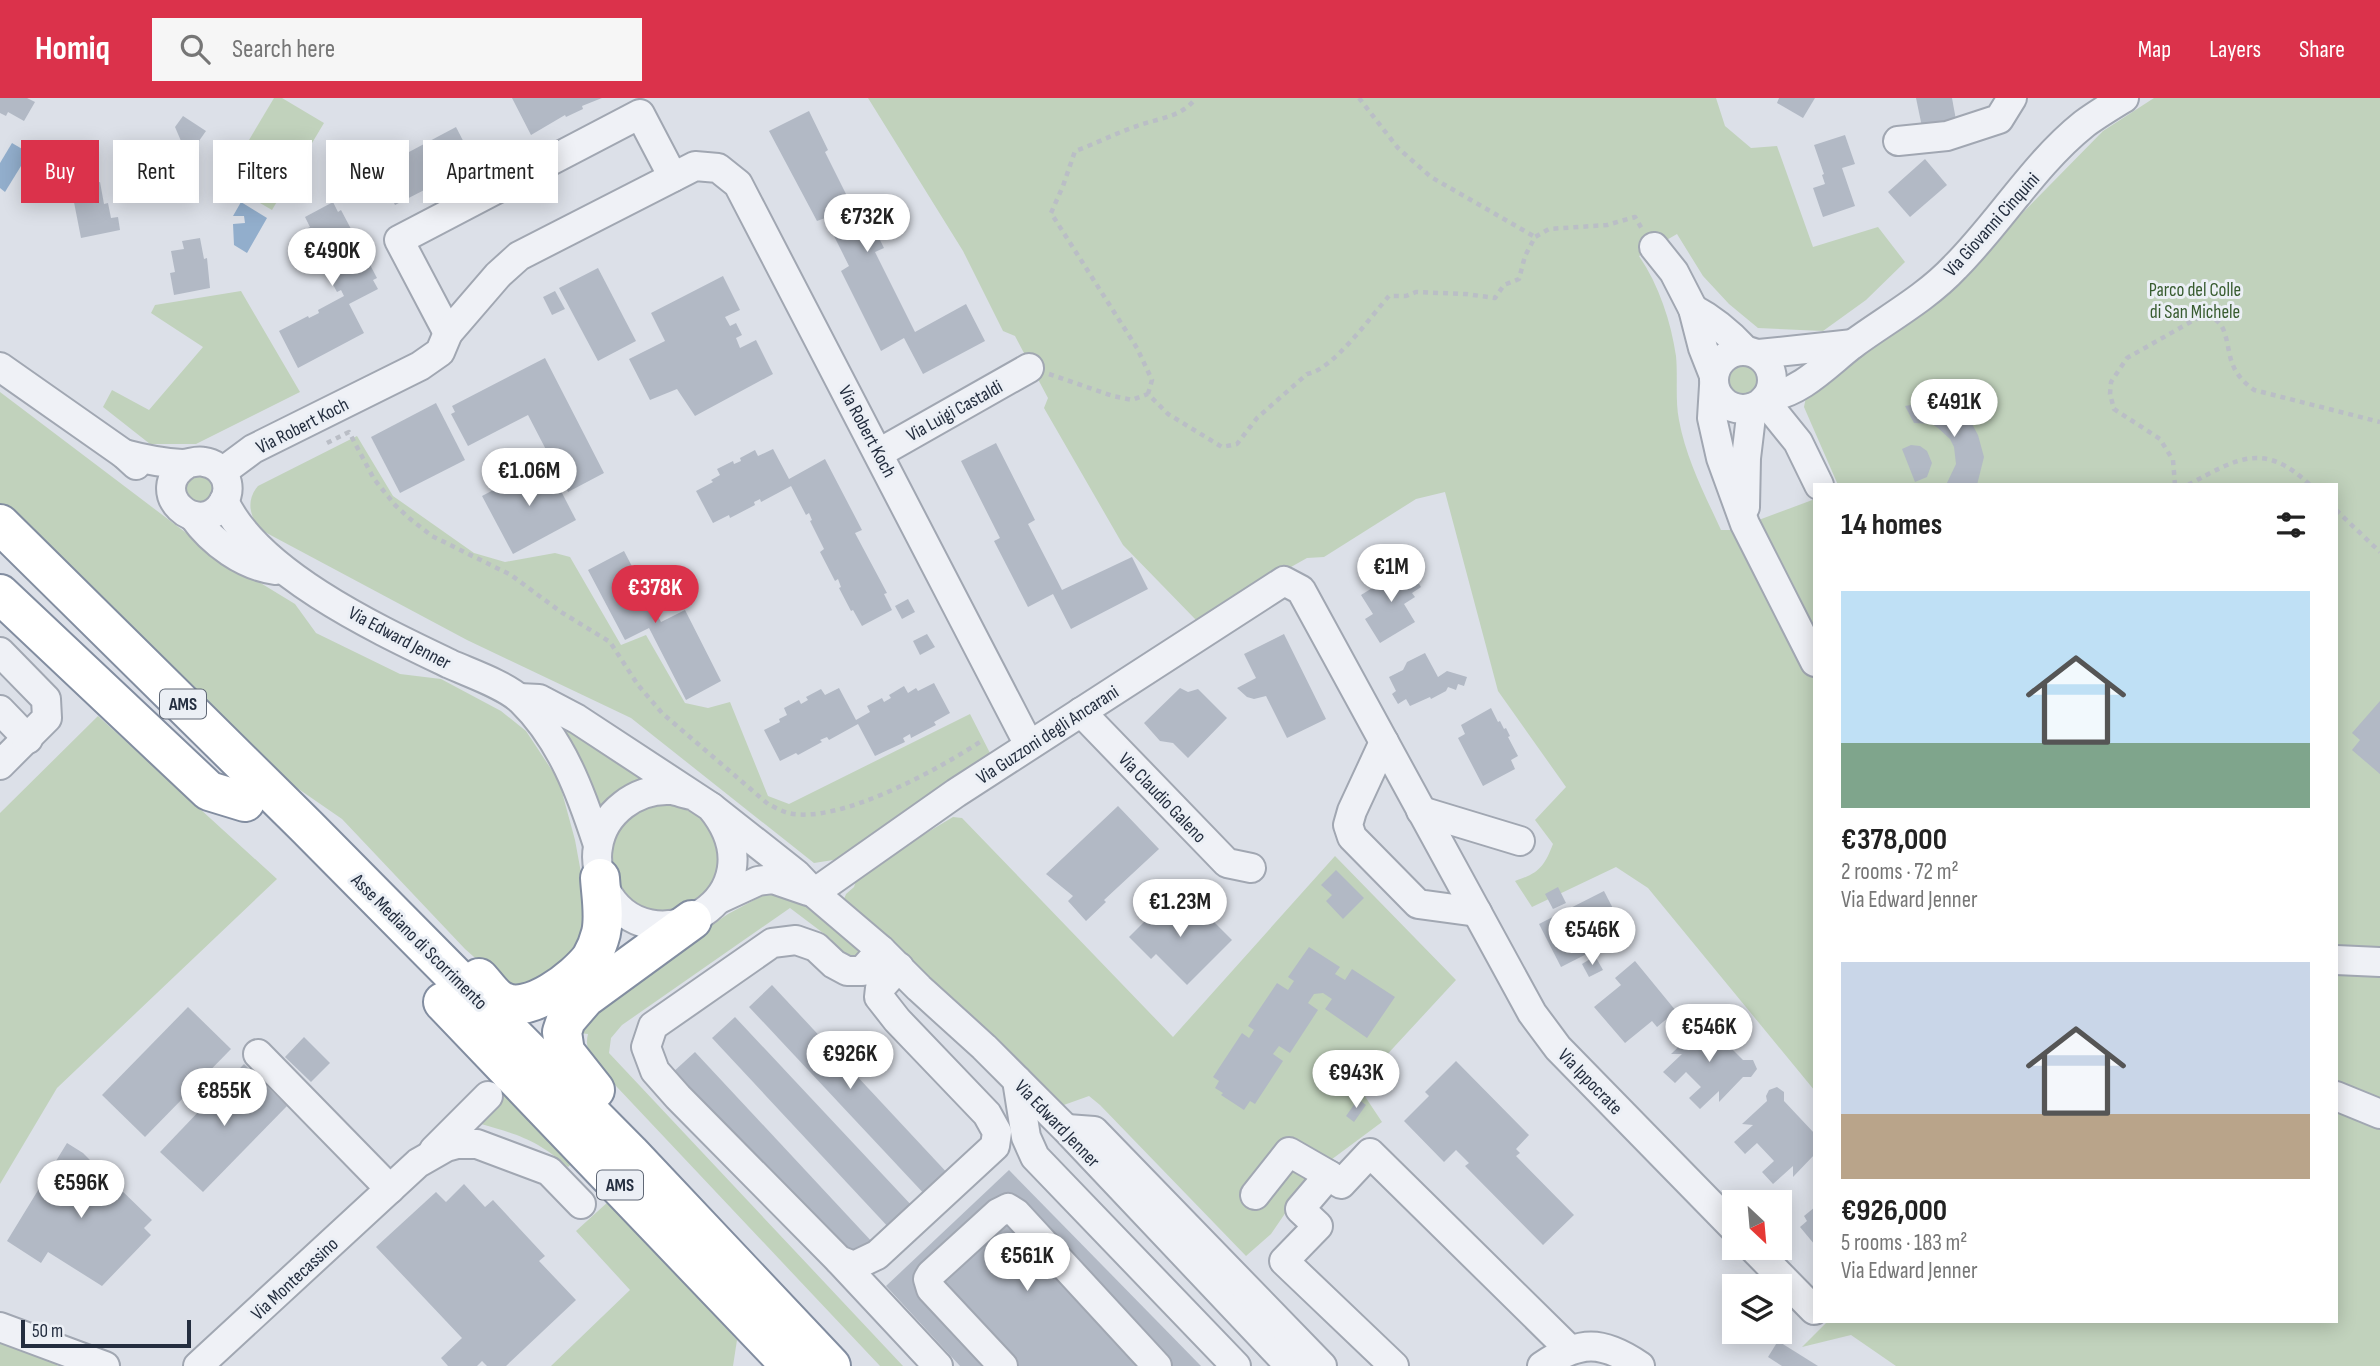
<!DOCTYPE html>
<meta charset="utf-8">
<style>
:root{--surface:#fff;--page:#f6f6f6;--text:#222;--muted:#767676;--accent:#db324b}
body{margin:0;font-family:"Sofia Sans Condensed",sans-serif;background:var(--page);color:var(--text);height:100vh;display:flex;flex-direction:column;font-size:26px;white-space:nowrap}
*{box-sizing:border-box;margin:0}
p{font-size:23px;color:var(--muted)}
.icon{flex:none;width:38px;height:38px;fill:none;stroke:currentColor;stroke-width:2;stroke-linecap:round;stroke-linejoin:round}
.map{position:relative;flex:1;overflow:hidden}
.drawer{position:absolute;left:1813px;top:385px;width:525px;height:840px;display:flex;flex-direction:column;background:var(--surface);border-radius:0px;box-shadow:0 4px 18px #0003}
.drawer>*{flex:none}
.top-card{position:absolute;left:21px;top:42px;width:665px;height:63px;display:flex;gap:14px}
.needle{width:46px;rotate:154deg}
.controls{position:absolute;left:1722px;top:1092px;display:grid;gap:14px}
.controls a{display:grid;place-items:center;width:70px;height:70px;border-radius:0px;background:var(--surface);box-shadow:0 4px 18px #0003;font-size:35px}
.scale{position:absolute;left:21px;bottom:18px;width:170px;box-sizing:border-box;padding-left:7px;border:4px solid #242e3f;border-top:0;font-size:19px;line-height:24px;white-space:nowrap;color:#242e3f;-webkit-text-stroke:5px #ebeff5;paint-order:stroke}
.price{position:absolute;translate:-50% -60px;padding:0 16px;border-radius:24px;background:#fff;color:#222;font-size:23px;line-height:46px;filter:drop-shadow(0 2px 4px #0008)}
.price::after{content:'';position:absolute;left:50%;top:42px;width:21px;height:16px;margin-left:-10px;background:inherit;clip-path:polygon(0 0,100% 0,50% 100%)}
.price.active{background:var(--accent);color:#fff}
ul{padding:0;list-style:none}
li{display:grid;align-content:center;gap:14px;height:371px;padding:0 28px}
li span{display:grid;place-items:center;height:217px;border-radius:0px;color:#555}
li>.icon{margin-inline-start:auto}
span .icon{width:126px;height:126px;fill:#fffc;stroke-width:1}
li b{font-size:30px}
h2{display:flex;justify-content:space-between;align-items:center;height:84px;padding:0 28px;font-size:30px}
.tag{padding:0 24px;border-radius:0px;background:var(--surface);box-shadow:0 4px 18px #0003;font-size:24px;line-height:63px}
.tag.active{background:var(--accent);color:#fff}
header{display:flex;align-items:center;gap:42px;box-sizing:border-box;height:98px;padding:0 35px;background:var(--accent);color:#fff}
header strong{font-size:33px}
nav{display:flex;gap:38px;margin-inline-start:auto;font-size:24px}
.search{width:490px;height:63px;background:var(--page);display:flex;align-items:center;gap:18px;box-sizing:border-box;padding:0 24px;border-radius:0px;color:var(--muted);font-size:26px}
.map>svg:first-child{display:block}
.green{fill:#c1d2bc}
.water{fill:#92aecc}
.building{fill:#b2b9c5}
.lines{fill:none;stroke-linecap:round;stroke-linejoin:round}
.minor-casing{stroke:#a1a7b2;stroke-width:32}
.highway-casing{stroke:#828da0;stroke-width:42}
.path{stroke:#babec6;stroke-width:4.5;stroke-dasharray:5 5;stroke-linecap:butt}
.minor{stroke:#eff1f6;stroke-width:28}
.highway{stroke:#fff;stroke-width:38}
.labels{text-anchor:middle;stroke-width:6;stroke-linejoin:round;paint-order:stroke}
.shield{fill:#ebeff5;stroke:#606876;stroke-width:2}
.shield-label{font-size:18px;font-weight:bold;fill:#242e3f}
.street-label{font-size:19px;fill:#242e3f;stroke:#ebeff5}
.park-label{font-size:19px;fill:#385c30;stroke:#ebeff5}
</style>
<header>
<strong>Homiq</strong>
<div class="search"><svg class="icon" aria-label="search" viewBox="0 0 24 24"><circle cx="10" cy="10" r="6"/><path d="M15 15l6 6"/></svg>Search here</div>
<nav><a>Map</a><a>Layers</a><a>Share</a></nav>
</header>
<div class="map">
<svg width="2380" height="1268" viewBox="0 0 2380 1268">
<rect width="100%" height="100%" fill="#dce0e8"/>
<g class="green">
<polygon points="274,0 282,0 324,25 272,112 224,84"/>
<path d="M 868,0 L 1716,0 L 1725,28 L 1751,50 L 1777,48 L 1813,149 L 1878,129 L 1905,164 L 1866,202 L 1823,233 L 1758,230 L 1729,206 L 1703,178 L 1677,136 L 1639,158 C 1659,187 1671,224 1676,258 C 1678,279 1675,302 1679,322 C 1686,361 1705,397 1721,432 L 1732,432 L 1815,401 L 1815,993 L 1648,790 L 1616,769 L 1532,809 L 1515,783 C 1539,775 1544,769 1553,746 L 1535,722 L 1566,689 L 1498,593 L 1445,394 L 1416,401 L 1324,459 L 1307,460 L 1196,522 L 1123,447 L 1044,310 L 1048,300 L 1015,238 L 1003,233 L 963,153 Z"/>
<polygon points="2154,0 2380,0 2380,1268 1896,1268 1851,1237 1802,1249 1828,1223 2336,1223 2336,387 1838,387 1804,309 1807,294 1939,200 2103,33"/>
<polygon points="241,193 300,294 196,346 150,346 103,309 112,292 149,312 203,249 151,215 155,207"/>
<circle cx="1742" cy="282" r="19"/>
<polygon points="0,294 218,459 295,506 316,535 400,576 441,581 501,613 526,633 559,683 575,742 586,802 586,837 576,859 522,891 499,881 465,851 342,721 258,663 0,409"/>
<path d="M 357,338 L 393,398 L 474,455 L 505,464 L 555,455 L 570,459 L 621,547 L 646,537 L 685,605 L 708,610 L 730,604 L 768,698 L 789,706 L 970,616 L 991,657 L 846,760 L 814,765 L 631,620 L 467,542 L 261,432 C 249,418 246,402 258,388 Z"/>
<polygon points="211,375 216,399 195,410 180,386 182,380"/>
<polygon points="98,618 277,781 57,990 0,1086 0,715"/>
<polygon points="553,620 660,685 601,717 583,668"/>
<circle cx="665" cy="760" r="53"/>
<polygon points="953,719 962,720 1173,939 1335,758 1456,882 1358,988 1382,1024 1312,1076 1271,1136 1246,1158 1100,1007 1089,998 1061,1008 905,857 844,801 846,796 854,789 858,776"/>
<path d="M 769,794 L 800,803 L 865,858 L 859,867 L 836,851 L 831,841 L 790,810 L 622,927 L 611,940 L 609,955 L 903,1268 L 880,1268 L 600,971 C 592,959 584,951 588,936 L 579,935 L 619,890 L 728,816 Z"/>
<path d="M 508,992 L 578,1060 L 568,1069 C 538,1043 520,1037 481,1026 L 478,1022 Z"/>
<polygon points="609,1103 737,1242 733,1268 551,1268 630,1192 576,1133"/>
<polygon points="0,1237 63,1261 57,1268 0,1268"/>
</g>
<g class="water">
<polygon points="12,45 29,55 5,94 0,90 0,65"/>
<polygon points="241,104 267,120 247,155 234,147 233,126 245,125 244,118 233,118"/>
</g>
<g class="building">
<polygon points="0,0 27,0 35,4 24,23 8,14 6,18 0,15"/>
<polygon points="512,0 602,0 582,8 583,11 566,19 565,17 531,37"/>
<polygon points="1779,0 1815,0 1803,20 1777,5"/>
<polygon points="1916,0 1952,0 1956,22 1922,29"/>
<polygon points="809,13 828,52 825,54 851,106 860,102 884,150 875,154 915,234 966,206 985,243 923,276 904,240 881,253 841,173 849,168 825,120 817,123 769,33"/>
<polygon points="183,18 206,33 194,50 181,43 175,29"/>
<polygon points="456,29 475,66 395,107 377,71"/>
<polygon points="1845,37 1855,66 1842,70 1855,108 1823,119 1813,90 1825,86 1822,77 1824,76 1814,47"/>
<polygon points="1925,61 1947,87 1910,119 1888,94"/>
<polygon points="100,84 104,106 108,105 111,120 118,119 120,132 81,140 72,94 83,92 82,88"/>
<polygon points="333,104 338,114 341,112 377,180 373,182 378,191 349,206 364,235 298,270 279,233 308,218 309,220 319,215 318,212 344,198 341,192 337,194 324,170 327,169 322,159 319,161 315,155 313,156 305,140 309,138 306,131 310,129 305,119"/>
<polygon points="200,140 204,161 207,160 210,190 174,197 170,175 175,174 171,153 184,151 182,143"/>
<polygon points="598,170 636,243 598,263 559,190"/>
<polygon points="723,178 740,212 725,219 730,228 736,225 742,237 736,240 740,250 756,242 773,276 695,318 677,291 650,302 629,261 665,243 651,215"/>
<polygon points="555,193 565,211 552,217 543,199"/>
<polygon points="545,260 604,375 568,394 528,317 468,348 451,316 455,314 452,308"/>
<polygon points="1928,304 1948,308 1960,314 1972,326 1978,337 1984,359 1977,387 1946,387 1956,366 1954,349 1950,341 1938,330 1932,326 1914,325 1905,308"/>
<polygon points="436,305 465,362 400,395 371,339"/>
<polygon points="996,345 1035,422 1028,426 1062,492 1132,459 1148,491 1071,531 1053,496 1028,509 994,443 1000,440 961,363"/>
<polygon points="1911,347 1920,348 1927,353 1932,365 1927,379 1915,384 1902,351"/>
<polygon points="773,351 789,381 825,361 862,432 855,435 887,495 884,496 892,512 862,528 853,512 851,513 839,490 841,489 838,481 835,483 820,454 824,451 810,423 812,422 809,415 806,417 791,388 761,404 760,401 754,404 755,407 730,420 729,417 713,425 696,393 713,384 711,382 720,377 717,371 733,363 734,366 741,363 740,360 755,352 758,358"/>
<polygon points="546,364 576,422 513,456 482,398"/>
<polygon points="624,453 661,524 685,512 721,583 686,602 649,530 625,542 588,472"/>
<polygon points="1408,468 1421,489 1412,495 1415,499 1404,506 1415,524 1380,545 1365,521 1373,516 1361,497"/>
<polygon points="908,501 915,514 902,521 895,508"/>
<polygon points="927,536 935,549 920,557 913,543"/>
<polygon points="1284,536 1326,621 1287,640 1266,598 1254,601 1247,599 1237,590 1256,580 1244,556"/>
<polygon points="1425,555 1438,579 1447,573 1467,579 1464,588 1458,586 1456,592 1448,589 1446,593 1431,601 1430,599 1410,608 1406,601 1398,606 1392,596 1396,593 1389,579 1403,572 1407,564"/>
<polygon points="934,585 950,615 934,624 936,627 911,640 910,636 903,640 905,644 875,658 858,626 829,642 827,639 820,642 822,644 798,657 796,655 780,663 764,632 780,624 779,621 787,617 784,610 799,602 801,606 808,602 806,599 821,591 825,597 839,590 856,622 870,614 867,608 882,600 884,604 891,600 889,597 904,588 908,595 916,590 918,593"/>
<polygon points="1180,590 1188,594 1198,591 1227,620 1188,660 1173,645 1160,643 1144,625"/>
<polygon points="2380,603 2380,676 2352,652 2360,642 2352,635"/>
<polygon points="1491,610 1498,624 1500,623 1504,631 1506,630 1510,638 1508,639 1518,658 1511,662 1515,671 1483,688 1458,640 1465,636 1461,627"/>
<polygon points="1118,708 1159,751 1104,802 1106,804 1086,823 1068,803 1073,798 1046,776"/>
<polygon points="1336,772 1364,800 1343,821 1326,803 1332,797 1321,787"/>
<polygon points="1558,789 1566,805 1553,811 1545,796"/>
<polygon points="1604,793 1626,836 1561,869 1539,826"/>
<polygon points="1172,796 1202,826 1209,819 1232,842 1187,887 1156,856 1151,861 1129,839"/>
<polygon points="1309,849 1340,869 1335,876 1345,882 1352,871 1395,899 1367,940 1325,911 1332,901 1323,895 1314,896 1308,905 1318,912 1290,955 1279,948 1273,956 1283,963 1255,1006 1250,1003 1244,1012 1221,997 1223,995 1215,990 1219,983 1213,979 1242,935 1249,940 1254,932 1248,928 1277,885 1288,892 1294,883 1288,879"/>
<polygon points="1595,858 1603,872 1589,879 1582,866"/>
<polygon points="1635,863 1676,913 1657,929 1652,923 1625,945 1594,909 1621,887 1615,880"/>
<polygon points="772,887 951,1079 928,1100 749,909"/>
<polygon points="188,909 231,951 145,1039 102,997"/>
<polygon points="1703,918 1713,921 1715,928 1714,933 1743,962 1753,962 1757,971 1751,979 1743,979 1719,1004 1719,993 1700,1011 1689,1000 1701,989 1686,974 1675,985 1663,974 1682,956 1671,956 1696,932 1696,925"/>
<polygon points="735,919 914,1110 891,1132 712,940"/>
<polygon points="304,939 330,965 311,984 285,959"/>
<polygon points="695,954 874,1146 851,1167 672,975"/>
<polygon points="1456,963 1529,1037 1516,1051 1520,1055 1516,1058 1574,1117 1543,1147 1465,1068 1469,1065 1456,1052 1444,1064 1404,1023 1429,998 1425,994"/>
<polygon points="244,966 287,1008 203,1094 160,1054"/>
<polygon points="1777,989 1784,994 1784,1003 1815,1036 1815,1056 1793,1079 1793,1068 1773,1086 1762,1074 1774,1063 1757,1045 1745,1056 1734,1044 1753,1027 1742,1026 1767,1003 1766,998 1769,992"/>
<polygon points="1358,1001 1366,1007 1354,1024 1346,1018"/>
<polygon points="67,1045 83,1055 98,1070 94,1076 115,1089 116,1087 152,1122 144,1130 151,1137 102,1188 48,1154 41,1165 7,1143"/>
<polygon points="1009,1072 1201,1268 960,1268 886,1188"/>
<polygon points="464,1086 485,1109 493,1102 545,1158 539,1163 576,1202 506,1268 487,1268 482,1263 477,1268 448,1268 441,1260 462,1240 376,1149 436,1094 446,1104"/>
<polygon points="1815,1109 1815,1147 1800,1129 1807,1123 1804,1118"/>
<polygon points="1778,1243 1818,1268 1782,1268 1768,1259"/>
</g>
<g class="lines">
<defs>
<g id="minor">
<polyline points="1898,43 1947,38 1999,21 2012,0"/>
<polyline points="1654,149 1674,174 1693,211 1703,250 1714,278"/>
<path d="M 1693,211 C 1714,222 1729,235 1745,252"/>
<polyline points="448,235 399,142 640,16 673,79"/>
<circle cx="1743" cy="282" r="29"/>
<polyline points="1759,256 1853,246"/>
<polyline points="0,269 124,356 136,367"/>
<polyline points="1714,288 1712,320 1721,360 1745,426 1815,564"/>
<path d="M 1768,299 C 1801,295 1827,266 1853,246 C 1887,221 1926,200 1955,169 C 2000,124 2034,66 2084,26 C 2096,17 2111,8 2124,0"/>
<polyline points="1764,302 1798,344 1819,387"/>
<polyline points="879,355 1029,270"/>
<path d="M 124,356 C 143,361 162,365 182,366 C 190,366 196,362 204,364 C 213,365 221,371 225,379 C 229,388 228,397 223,405 C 199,443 144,393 187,366"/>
<polyline points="222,374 253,351 420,268 440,254 448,235 498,177 519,158 695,68 718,70 738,86 1029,647"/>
<path d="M 224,403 C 258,476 379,532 450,566 C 470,575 505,587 521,602 C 562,642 581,695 598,747"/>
<polyline points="1745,409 1746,360 1752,310"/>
<path d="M 193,418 C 212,445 244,468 276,472"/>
<polyline points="0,554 46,601 47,620 0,667"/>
<path d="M 519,600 L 539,601 L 577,621 L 711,709 C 785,799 648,875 605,791 C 599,778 595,764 598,749 C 603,715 636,690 671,692 C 678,693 685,696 692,697"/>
<polyline points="0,612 28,641"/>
<polyline points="1081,614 1227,765 1251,770"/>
<polyline points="1384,644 1352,713 1348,727 1352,739 1418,806 1477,814"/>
<polyline points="711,709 796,776 814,795 881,852 919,890 984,949 1066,1031 1290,1268"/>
<polyline points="1421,713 1520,743"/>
<polyline points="814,795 956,695 1284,483 1301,492 1532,915 1558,950 1734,1130"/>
<polyline points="719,801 758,783 773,781 808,793"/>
<polyline points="881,852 862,873 847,873 834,866 816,849 796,842 772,845 653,928 646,949 655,973 678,999 839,1162 854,1168 877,1157 995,1048 997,1034 987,1016 897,922 879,899 880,890 899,869"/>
<polyline points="2336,862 2380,864"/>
<polyline points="258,956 390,1091"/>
<polyline points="1017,982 1026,1039 1035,1059 1236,1268"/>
<polyline points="2336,998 2380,1016"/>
<polyline points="1067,1031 1094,1033 1322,1268"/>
<polyline points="434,1052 488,998"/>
<polyline points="1255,1097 1289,1054 1329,1077"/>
<polyline points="1753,1150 1814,1212"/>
<polyline points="839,1162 938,1268"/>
<polyline points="0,1229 105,1268"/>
<polyline points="198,1268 418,1065 446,1049 457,1046 477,1046 549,1073 581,1106"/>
<polyline points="1003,1268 931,1191 928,1181 931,1176 998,1115 1008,1110 1016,1115 1157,1268"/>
<polyline points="1394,1268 1284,1163 1318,1128 1300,1111 1329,1077 1341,1086 1370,1055 1569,1251"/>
<path d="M 1542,1268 C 1580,1242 1602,1242 1640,1268"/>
</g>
<g id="highway">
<polyline points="0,426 306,728 630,1055 831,1268"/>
<polyline points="0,496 209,693 245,704"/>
<path d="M 479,880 C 485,886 493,899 502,903 C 528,918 576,880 591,860 C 595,853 599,843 601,835 C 605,818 601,797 600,780"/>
<polyline points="443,904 791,1268"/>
<polyline points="595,992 565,954 562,934 566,922 585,900 692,822"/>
</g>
</defs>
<use href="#minor" class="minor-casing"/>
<use href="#highway" class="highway-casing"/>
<g class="path">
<polyline points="1359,0 1398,50 1431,79 1535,139"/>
<path d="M 1049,276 L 1113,298 L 1132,302 L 1148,296 L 1168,316 L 1222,349 L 1237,346 L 1257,320 L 1307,276 C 1333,272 1371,218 1389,198 L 1406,198 L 1416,194 L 1466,196 L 1495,200 L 1504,187 L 1519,181 L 1525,158 L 1535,139 L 1549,131 L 1607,127 L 1635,119 L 1642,131"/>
<path d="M 1148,296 L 1152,282 L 1137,250 L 1051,115 L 1063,88 L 1075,53 C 1095,46 1116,35 1137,28 C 1158,20 1181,20 1196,0"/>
<path d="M 327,345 L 349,334 L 374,381 L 395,407 L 409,420 L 432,438 L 511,477 L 561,514 L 610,544 L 638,587 L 662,615 L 768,706 C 774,709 781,713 788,715 C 839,727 941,670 983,642"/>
<path d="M 2175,387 L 2173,362 L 2160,341 L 2114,311 L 2110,296 L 2111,284 L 2127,260 L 2194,222 C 2227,211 2225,241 2231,262 C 2235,275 2243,284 2254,292 L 2380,324"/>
<path d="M 2188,387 C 2238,360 2264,343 2310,387"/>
<polyline points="2336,412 2380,454"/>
</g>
<use href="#minor" class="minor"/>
<use href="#highway" class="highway"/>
</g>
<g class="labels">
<g class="shield">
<rect x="160" y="591.5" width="46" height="29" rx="5"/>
<rect x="597" y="1072.5" width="46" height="29" rx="5"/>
</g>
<g class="shield-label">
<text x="183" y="612">AMS</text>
<text x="620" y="1093">AMS</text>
</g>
<g class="street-label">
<text transform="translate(1991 126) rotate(-48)" y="7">Via Giovanni Cinquini</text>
<text transform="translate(954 312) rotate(-29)" y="7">Via Luigi Castaldi</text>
<text transform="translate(302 327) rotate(-27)" y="7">Via Robert Koch</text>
<text transform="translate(868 333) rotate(62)" y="7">Via Robert Koch</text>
<text transform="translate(400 539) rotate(28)" y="7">Via Edward Jenner</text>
<text transform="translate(1047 636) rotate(-33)" y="7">Via Guzzoni degli Ancarani</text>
<text transform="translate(1163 699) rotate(46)" y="7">Via Claudio Galeno</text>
<text transform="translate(420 843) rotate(45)" y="7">Asse Mediano di Scorrimento</text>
<text transform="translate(1591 983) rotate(46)" y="7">Via Ippocrate</text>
<text transform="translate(1058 1025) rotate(46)" y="7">Via Edward Jenner</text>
<text transform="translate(294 1180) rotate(-43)" y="7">Via Montecassino</text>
</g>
<g class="park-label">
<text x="2195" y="198">Parco del Colle<tspan x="2195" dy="22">di San Michele</tspan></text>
</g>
</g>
</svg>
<div class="controls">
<a><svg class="needle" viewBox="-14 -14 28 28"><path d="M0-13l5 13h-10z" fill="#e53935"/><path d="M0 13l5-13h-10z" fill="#767676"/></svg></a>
<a><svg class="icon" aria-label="layers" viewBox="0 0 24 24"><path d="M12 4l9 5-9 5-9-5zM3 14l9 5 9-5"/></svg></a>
</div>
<div class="scale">50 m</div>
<b class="price" style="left:867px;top:156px">€732K</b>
<b class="price" style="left:332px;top:190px">€490K</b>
<b class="price" style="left:1954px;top:341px">€491K</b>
<b class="price" style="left:529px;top:410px">€1.06M</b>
<b class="price" style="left:1391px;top:506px">€1M</b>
<b class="price active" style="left:655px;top:527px">€378K</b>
<b class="price" style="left:1180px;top:841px">€1.23M</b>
<b class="price" style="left:1592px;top:869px">€546K</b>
<b class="price" style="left:1709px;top:966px">€546K</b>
<b class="price" style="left:850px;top:993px">€926K</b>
<b class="price" style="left:1356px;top:1012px">€943K</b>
<b class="price" style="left:224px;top:1030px">€855K</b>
<b class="price" style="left:81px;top:1122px">€596K</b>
<b class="price" style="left:1027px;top:1195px">€561K</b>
<div class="top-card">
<a class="tag active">Buy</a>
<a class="tag">Rent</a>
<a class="tag">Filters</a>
<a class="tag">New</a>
<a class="tag">Apartment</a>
</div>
<section class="drawer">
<h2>14 homes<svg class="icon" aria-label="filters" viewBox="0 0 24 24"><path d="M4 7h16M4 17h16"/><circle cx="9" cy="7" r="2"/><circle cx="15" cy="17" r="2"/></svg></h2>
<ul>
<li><span style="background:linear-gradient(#bfe0f5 70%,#7fa58c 0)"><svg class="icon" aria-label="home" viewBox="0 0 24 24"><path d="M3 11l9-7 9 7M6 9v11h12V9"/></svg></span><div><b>€378,000</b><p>2 rooms · 72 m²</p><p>Via Edward Jenner</p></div></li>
<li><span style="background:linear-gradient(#c9d6e8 70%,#b9a48a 0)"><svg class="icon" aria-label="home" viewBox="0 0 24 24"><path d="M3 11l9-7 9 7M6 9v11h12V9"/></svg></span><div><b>€926,000</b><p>5 rooms · 183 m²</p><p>Via Edward Jenner</p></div></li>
</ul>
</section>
</div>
